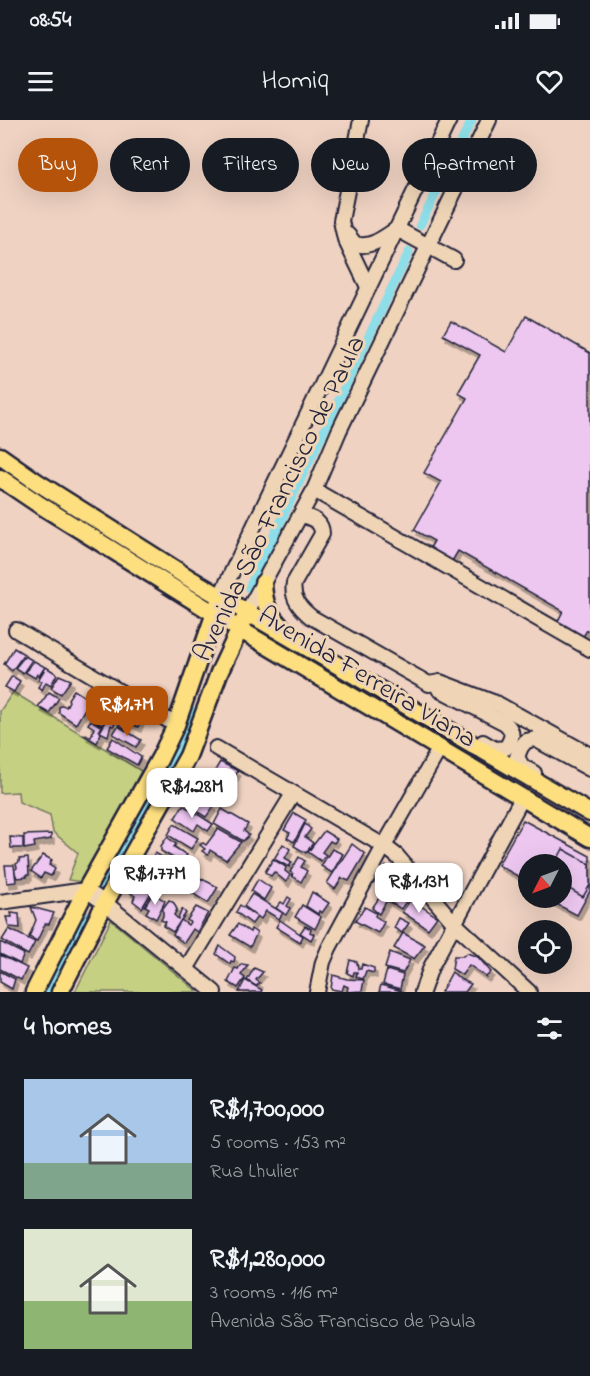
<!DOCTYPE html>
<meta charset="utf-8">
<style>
:root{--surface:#171b24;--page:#20242c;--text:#f1f3f6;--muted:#9ea1a6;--accent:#b45309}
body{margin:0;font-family:"Indie Flower",sans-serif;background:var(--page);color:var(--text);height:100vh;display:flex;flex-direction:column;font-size:22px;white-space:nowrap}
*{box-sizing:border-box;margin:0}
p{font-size:20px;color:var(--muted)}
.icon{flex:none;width:33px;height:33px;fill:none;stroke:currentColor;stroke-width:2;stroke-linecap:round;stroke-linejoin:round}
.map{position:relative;height:872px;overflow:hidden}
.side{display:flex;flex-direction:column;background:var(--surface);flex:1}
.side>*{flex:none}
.banner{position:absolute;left:18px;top:18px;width:555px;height:54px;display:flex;gap:12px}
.needle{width:39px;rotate:228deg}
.buttons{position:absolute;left:518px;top:734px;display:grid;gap:12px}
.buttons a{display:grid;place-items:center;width:54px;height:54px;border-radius:50%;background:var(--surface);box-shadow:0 6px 24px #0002;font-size:30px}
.price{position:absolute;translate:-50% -51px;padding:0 14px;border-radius:12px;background:#fff;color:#222;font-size:20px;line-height:39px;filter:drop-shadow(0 2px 3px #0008)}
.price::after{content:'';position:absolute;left:50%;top:36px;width:18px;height:14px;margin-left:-9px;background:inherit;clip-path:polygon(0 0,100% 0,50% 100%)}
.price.selected{background:var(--accent);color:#fff}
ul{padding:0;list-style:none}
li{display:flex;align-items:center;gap:18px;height:150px;padding:0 24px}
li span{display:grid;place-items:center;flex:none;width:168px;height:120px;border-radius:0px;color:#555}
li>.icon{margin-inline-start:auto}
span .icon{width:72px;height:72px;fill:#fffc;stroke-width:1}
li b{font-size:26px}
h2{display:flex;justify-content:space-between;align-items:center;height:72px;padding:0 24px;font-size:26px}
.tag{padding:0 21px;border-radius:27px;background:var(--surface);box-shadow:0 6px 24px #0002;font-size:21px;line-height:54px}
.tag.selected{background:var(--accent);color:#fff}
.status{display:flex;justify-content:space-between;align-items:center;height:42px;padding:0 30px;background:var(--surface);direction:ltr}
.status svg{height:16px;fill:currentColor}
header{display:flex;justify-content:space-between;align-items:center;height:78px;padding:0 24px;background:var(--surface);font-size:27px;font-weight:600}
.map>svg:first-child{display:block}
.green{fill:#c5d083;stroke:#74795f;stroke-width:1.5}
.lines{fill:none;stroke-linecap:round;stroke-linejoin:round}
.canal{stroke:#8ddee8;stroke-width:9}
.building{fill:#edc7f0;stroke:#22223b;stroke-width:1.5;filter:url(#shadow)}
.minor-casing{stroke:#22223b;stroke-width:18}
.major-casing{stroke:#22223b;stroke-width:21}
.minor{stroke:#efd5b6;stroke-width:14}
.major{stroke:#fddf80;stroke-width:16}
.labels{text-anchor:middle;stroke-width:6;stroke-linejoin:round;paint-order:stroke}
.street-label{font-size:27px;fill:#22223b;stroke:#efd5b6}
</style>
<div class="status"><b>08:54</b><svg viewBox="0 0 49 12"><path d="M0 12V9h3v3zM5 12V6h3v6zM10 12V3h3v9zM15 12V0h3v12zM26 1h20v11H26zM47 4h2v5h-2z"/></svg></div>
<header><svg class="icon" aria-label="menu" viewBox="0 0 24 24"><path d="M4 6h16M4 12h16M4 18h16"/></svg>Homiq<svg class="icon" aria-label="heart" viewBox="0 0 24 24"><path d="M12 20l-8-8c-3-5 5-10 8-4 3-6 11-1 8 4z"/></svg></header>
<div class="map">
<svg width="590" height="872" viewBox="0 0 590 872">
<defs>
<filter id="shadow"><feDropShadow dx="3" dy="5" stdDeviation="0" flood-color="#0004"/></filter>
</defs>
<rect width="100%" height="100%" fill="#efd2c2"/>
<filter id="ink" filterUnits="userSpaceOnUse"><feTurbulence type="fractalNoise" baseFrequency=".0167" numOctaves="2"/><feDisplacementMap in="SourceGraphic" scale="12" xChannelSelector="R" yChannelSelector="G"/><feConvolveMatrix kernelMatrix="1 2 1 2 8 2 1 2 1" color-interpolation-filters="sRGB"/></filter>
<g filter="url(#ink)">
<g class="green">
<polygon points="13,572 141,651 83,762 68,760 78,733 53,712 50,695 19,682 18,672 0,673 0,591"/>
<polygon points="111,800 198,872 75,872"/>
</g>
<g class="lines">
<g class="canal">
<polyline points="420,105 472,0"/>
<polyline points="249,468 409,132"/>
<polyline points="103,766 173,645 196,591"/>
<polyline points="48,872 87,796"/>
</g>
</g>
<g class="building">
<polygon points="526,196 590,233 590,512 587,510 581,520 556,505 563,491 458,431 451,443 428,431 434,421 414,410 441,362 424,353 467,278 458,273 480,235 443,215 451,201 506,232"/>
<polygon points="14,528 24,534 12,551 4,544"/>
<polygon points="25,536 32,540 23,553 15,548"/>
<polygon points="34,541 45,547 39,556 37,554 35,558 25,552"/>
<polygon points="46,547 57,554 51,565 46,562 42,570 38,567 42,561 38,560"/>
<polygon points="59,555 71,560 61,574 51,568"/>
<polygon points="12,556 20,561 14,572 5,567"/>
<polygon points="74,570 90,580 76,604 59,593 59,587 63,585 66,587 69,581 68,579"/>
<polygon points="49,572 59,578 49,593 38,587"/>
<polygon points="101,591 108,596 102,605 95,601"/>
<polygon points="124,591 131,595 126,609 117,603"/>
<polygon points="133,593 142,597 138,607 130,603"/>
<polygon points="108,598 115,604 113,606 111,605 108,616 100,612"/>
<polygon points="91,600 102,607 99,610 101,613 97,623 84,615 86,614 91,617 94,608 88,604"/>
<polygon points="118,606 141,620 136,627 113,614"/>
<polygon points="113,618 141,637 137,645 107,628"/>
<polygon points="220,642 238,651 221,677 206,666"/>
<polygon points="196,663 205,668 200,676 214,686 206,697 196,691 198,683 189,675"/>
<polygon points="183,685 213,704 208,711 198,704 194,711 175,698"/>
<polygon points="222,689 248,704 244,711 249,715 243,721 214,704"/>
<polygon points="294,693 306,700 294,722 287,718 290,713 284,710"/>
<polygon points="523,700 590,736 590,771 577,795 543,777 561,777 561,744 528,744 528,762 498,745"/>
<polygon points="174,704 198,718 191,729 168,715"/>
<polygon points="305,704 311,709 305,717 313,723 306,733 294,726"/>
<polygon points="218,709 241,722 226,740 210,730 208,735 202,731 205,729 200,725 203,723 206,725"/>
<polygon points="324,711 337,719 334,723 330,721 322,732 326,735 321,741 308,732"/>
<polygon points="51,714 51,719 34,722 35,727 24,729 24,715"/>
<polygon points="10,717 23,718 23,728 11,728"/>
<polygon points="167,717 176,724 174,727 187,735 182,743 161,731 161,726"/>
<polygon points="283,724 290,729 285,738 292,742 289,747 274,739"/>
<polygon points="352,724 365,734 349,761 342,758 335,769 327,763"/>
<polygon points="332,729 343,734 332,753 321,746"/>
<polygon points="563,729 590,744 590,765 583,777 561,764 561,744 555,744"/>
<polygon points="155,733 173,743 166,754 154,747 152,750 148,746"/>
<polygon points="43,735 52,740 49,745 55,749 51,756 44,753 41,758 31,751"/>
<polygon points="299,737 305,741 301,747 307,751 301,762 292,756 293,754 290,752"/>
<polygon points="28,738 29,755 26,755 27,757 17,758 14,750 17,748 16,744 19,742 19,739"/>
<polygon points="273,739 286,747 285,751 290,755 286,762 274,752 271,756 265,752"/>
<polygon points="5,745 14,745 16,762 7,763"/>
<polygon points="386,746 398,755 392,764 394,765 389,774 375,763"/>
<polygon points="178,748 185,753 179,764 172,759"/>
<polygon points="144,750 159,759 142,788 133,781 135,776 128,771 136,756 139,757"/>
<polygon points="200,758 218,767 208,783 192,773"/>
<polygon points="258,759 271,768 264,780 251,771"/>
<polygon points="396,764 411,774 401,789 388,781"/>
<polygon points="384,771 390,775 379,794 372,788"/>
<polygon points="312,772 329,783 322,793 319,791 318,794 306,786"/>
<polygon points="153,773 165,781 156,799 146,793 149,788 145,786"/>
<polygon points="252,774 283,793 279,799 266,791 261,799 244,786"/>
<polygon points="288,777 291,779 287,786 290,788 286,795 276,788 281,782 284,784"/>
<polygon points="411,779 437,797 428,809 402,792"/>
<polygon points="169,780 174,783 177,790 174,795 178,799 182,789 186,793 173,812 163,806 166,802 161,800 163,796 163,788"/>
<polygon points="240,785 257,797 252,804 236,792"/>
<polygon points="302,785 321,797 315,809 295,797"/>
<polygon points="31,787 54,793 49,804 45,804 37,821 29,817 36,800"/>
<polygon points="196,787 208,793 197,812 193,809 184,823 173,815 181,800 188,805 190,802 187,800"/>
<polygon points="365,787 376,793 375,796 384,802 378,813 355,801"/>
<polygon points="11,793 19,794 20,808 9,807 6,797 12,797"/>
<polygon points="399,798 409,803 402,813 394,808"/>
<polygon points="280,800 303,816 300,822 276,807"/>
<polygon points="238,804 250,812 251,809 257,813 250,827 230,815"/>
<polygon points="305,806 311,809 310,812 314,814 311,820 300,813"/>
<polygon points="9,809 35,822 28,835 2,820"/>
<polygon points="403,813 425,825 414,839 394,828"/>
<polygon points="0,822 24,834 20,844 0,834"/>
<polygon points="220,826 235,837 234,842 231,841 230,844 216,834"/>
<polygon points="390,832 410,840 403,853 385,848"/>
<polygon points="467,833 478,837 491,852 486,857 469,845 462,855 452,849 454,836 463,836"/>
<polygon points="0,835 27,848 21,860 0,849"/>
<polygon points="350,840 357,842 358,849 361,849 362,844 374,848 374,853 366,851 363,859 356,857 357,852 354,852 353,856 347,853"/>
<polygon points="241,844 248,845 241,855 245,858 238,868 228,862 235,848 238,849"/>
<polygon points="254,848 263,852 256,860 260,863 256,866 247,860"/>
<polygon points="387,850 403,855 400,869 383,864"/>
<polygon points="0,851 15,859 12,869 0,862"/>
<polygon points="452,852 460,859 471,864 465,872 441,872"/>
<polygon points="333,855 347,859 364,860 362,871 347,872 348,867 344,865 342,871 331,869"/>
<polygon points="245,860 262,870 261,872 239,872"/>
<polygon points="381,865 402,871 402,872 379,872"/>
</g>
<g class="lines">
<defs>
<g id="minor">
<polyline points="361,0 341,101 345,119 368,167"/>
<polyline points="397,109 454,140"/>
<path d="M 348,115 L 355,124 C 371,129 384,117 397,109"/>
<polyline points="314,370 590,529"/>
<path d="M 302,395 C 313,399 322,401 322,414 L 294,463 C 291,478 300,488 311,497 L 429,564 L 440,562 L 498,584 L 590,635"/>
<polyline points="220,477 449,0"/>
<polyline points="247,492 314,370 339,311 489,0"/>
<polyline points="16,510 176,605"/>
<path d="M 439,569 L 505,603 C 515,612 512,618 506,628 L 495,629 L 483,622"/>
<polyline points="216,628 384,726 397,736 455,804 529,872"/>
<polyline points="534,653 522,646 517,637 521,627 526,621 535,619 590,649"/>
<polyline points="0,782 86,770 105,783 214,872"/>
<polyline points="186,849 293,674"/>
<polyline points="317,872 323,842 329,828 384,726 440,628"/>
<polyline points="422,872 431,847 522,678"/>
</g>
<g id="major">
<polyline points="0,336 37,362 192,460 590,693"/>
<polyline points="0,358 37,383 239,509 590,718"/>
<path d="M 263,463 C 264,485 268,493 283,509"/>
<polyline points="34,872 86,770 160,638 176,605 218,484"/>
<polyline points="60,872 105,783 188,636 219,553 244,500"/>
</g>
</defs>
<use href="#minor" class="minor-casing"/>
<use href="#major" class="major-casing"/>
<use href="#minor" class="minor"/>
<use href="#major" class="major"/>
</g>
</g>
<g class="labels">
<g class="street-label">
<text transform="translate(278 378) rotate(-64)" y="9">Avenida São Francisco de Paula</text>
<text transform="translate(368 556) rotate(31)" y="9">Avenida Ferreira Viana</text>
</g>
</g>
</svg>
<div class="buttons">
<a><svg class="needle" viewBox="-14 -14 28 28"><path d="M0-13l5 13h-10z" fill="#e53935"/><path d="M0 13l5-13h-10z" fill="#9ea1a6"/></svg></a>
<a><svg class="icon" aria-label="locate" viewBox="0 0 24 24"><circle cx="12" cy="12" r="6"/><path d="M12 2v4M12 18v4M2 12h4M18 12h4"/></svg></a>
</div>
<b class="price selected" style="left:127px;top:617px">R$1.7M</b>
<b class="price" style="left:192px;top:699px">R$1.28M</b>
<b class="price" style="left:155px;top:786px">R$1.77M</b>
<b class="price" style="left:419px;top:794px">R$1.13M</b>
<div class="banner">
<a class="tag selected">Buy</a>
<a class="tag">Rent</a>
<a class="tag">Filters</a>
<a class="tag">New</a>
<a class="tag">Apartment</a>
</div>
</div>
<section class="side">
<h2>4 homes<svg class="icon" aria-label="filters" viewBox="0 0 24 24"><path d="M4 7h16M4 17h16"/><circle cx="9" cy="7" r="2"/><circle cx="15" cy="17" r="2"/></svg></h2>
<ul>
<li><span style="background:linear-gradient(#a9c7e8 70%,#7fa58c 0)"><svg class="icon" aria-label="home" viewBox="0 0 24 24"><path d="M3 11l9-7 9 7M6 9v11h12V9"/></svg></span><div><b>R$1,700,000</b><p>5 rooms · 153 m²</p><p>Rua Lhulier</p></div></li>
<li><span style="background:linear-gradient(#dfe7d0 60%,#8fb573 0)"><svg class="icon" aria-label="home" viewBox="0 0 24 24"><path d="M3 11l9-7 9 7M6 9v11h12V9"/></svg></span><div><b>R$1,280,000</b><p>3 rooms · 116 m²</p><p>Avenida São Francisco de Paula</p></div></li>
</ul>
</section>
